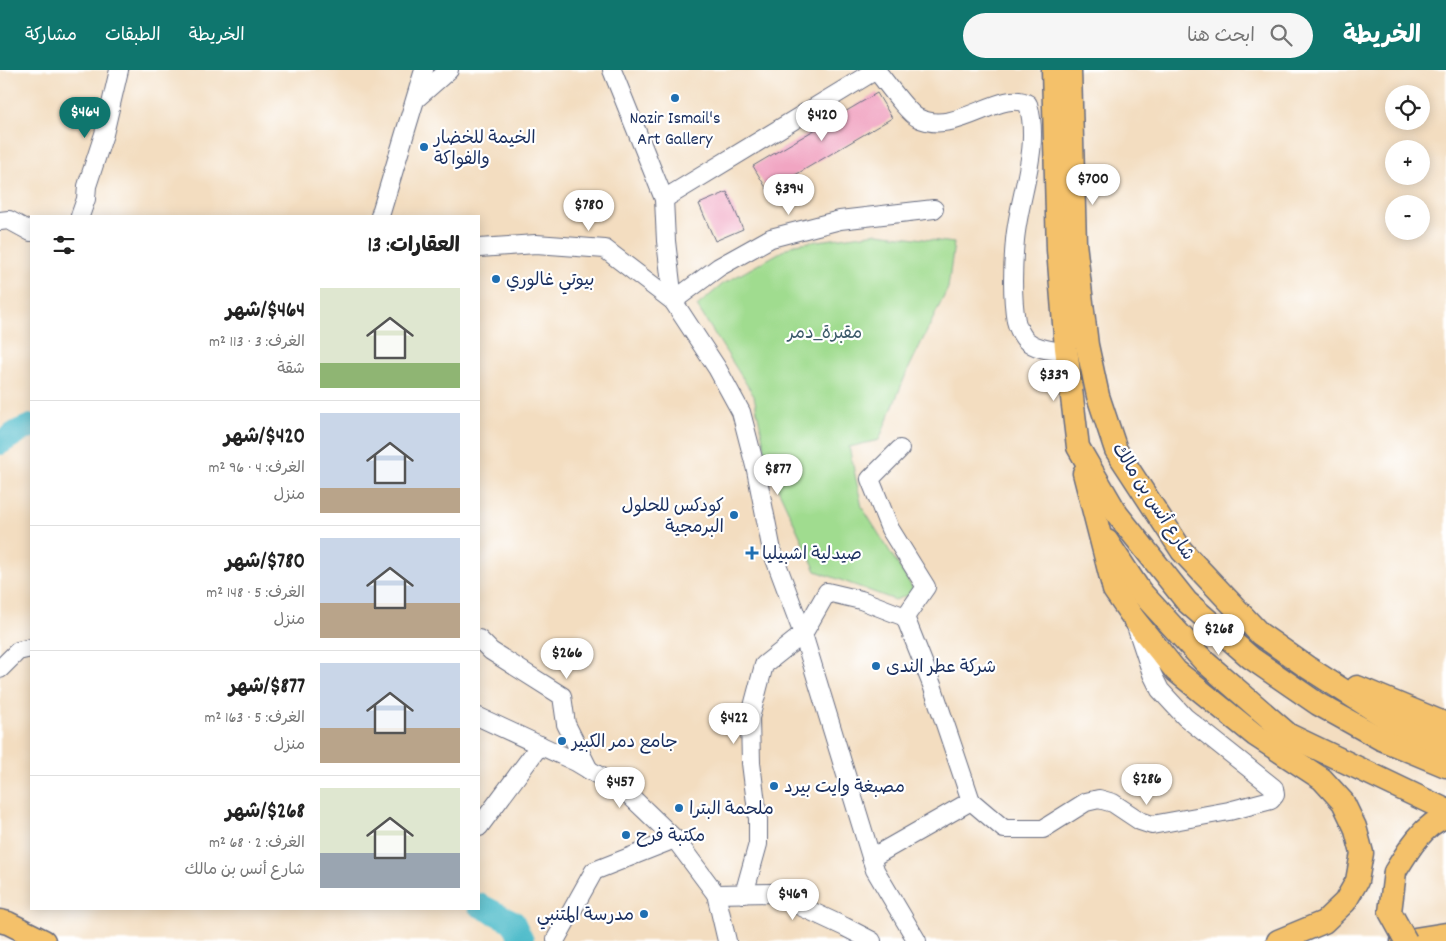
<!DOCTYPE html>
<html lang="ar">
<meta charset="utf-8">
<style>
:root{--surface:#fff;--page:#f6f6f6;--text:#222;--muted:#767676;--line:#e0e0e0;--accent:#0f766e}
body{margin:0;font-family:Dekko,"Playpen Sans Arabic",sans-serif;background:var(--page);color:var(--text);direction:rtl;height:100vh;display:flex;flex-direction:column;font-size:19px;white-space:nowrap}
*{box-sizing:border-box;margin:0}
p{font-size:16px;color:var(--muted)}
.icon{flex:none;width:28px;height:28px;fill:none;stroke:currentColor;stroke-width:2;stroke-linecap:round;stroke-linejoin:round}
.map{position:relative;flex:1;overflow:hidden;direction:ltr}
.side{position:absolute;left:30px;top:145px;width:450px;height:695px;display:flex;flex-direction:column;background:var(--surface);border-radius:0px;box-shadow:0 2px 12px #0003;direction:rtl}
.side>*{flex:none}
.buttons{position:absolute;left:1385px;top:15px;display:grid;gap:10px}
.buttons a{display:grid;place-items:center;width:45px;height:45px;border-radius:50%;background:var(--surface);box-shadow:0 2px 12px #0003;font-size:25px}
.price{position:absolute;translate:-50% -42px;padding:0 11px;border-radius:18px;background:#fff;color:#222;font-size:16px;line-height:32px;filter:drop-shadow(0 1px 2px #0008)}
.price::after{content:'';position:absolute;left:50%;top:30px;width:15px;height:11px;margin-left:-8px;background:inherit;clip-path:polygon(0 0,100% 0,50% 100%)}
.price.selected{background:var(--accent);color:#fff}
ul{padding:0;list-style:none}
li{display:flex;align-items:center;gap:15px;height:125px;padding:0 20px}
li+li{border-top:1px solid var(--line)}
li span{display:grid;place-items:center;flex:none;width:140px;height:100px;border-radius:0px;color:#555}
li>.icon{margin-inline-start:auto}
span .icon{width:60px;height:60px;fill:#fffc;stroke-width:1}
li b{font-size:21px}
h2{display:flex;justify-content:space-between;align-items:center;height:60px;padding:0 20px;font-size:21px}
header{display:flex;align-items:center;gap:30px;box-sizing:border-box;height:70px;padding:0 25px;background:var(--accent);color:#fff}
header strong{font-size:24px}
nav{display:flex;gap:28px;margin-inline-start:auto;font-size:18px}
.search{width:350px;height:45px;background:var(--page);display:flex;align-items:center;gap:12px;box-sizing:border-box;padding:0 18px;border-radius:28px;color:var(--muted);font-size:19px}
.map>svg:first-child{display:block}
.green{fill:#a0dc8f;stroke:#5e8676}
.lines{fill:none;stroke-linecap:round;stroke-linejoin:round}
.river{stroke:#50bcca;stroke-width:24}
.building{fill:#f1a5c2}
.minor-casing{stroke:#676c80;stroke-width:20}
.major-casing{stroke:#676c80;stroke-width:25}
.minor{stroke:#fff;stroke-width:18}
.major{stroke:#f4c16a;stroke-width:22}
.major-bridge-casing{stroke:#676c80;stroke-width:25;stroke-linecap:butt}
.major-bridge{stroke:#f4c16a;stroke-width:22}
.poi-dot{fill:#1f6fb2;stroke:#fff;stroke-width:2}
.labels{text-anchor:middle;stroke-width:4.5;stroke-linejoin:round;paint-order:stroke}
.poi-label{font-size:18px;fill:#1b2f5e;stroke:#fff;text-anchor:start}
.park-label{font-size:18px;fill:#3c5a6a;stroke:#fff}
.street-label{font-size:18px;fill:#1b2f5e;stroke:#fff}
</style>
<header>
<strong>الخريطة</strong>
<div class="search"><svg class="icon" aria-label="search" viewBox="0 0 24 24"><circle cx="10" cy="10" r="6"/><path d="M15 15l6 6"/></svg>ابحث هنا</div>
<nav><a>الخريطة</a><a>الطبقات</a><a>مشاركة</a></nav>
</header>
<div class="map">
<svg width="1446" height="871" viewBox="0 0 1446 871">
<rect width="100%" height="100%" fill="#fff"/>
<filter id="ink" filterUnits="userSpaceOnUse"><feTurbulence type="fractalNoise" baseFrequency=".02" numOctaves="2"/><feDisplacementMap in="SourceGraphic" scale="10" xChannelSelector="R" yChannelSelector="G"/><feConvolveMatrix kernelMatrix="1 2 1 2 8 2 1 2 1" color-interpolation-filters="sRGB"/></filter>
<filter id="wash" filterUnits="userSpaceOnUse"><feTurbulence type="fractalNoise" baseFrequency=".0096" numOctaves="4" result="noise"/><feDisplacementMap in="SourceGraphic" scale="20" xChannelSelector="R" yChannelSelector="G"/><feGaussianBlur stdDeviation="1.12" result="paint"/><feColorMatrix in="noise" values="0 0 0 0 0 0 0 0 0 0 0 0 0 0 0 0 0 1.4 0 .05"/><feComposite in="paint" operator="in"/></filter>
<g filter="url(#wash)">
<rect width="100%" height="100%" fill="#f3ddc0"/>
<polygon class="green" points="878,163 954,173 948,218 906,304 879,370 849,377 862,437 915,522 895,530 816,501 769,399 754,326 697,236 723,214 795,174"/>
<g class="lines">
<g class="river">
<polyline points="0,373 19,361 31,356"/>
<polyline points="479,835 513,852 522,871"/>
</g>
</g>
<g id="blocks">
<g class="building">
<polygon points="877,23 892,48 768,121 753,96"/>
<polygon points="727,122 743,159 715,171 699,134"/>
</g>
</g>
</g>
<g filter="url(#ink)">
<use href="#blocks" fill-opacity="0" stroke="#676c80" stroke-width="1"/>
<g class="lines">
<defs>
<g id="minor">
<polyline points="612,0 664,129 666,171 673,231 717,298 741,342 756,400 772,481 803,564 875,800 917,871"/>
<polyline points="416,29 449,0"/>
<path d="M 664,129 L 871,3 L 876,3 L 880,5 C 888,15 908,43 918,48 C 956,67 1001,18 1028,34 C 1041,78 1019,125 1015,170 C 1013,193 1012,228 1016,251 C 1017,256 1022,267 1027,271 C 1037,280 1054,280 1067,283"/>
<polyline points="80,146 86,129 87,116 104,64 119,0"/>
<polyline points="380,146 424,0"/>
<polyline points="0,151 9,150 31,162"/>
<polyline points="479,178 536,174 605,179 673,231 719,197 771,168 840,150 934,139"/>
<polyline points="905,547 932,615 971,731"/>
<polyline points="479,569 491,581 562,626 566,654 589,700"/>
<polyline points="0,599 18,581 31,578"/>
<polyline points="479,647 576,692 626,722 675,769 716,824 727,871"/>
<polyline points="479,757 540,675"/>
<polyline points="871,788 971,731 1004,759 1043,759 1086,732 1099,729 1113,733 1140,751 1152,755 1229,741 1271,730 1275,725 1274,718 1185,647 1160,620 1152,604 1136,556"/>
<polyline points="716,824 772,823 845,857 872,871"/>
<polyline points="744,824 758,774 758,749 751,693 750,648 764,595 803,564 827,522 861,530 905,547 926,517 890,459 870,409 900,379"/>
<polyline points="556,869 594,801 675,769"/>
</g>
<g id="major">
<polyline points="1053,0 1058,180 1066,278 1078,377 1117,444 1187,532 1251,588 1318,634 1381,669 1446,696"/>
<polyline points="1070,0 1075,173 1087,275 1098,326 1116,380 1182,481 1260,564 1307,597 1388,649 1446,675"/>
<polyline points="1084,403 1114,520 1134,549 1176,601 1255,665 1322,709 1343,732 1355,757 1362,783 1357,811 1345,832 1324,852 1278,871"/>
<polyline points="1107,471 1140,521 1205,592 1289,665 1446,740"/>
<polyline points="1357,617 1446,654"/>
<path d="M 1395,802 C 1407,782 1423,754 1446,747"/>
<polyline points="0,851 8,853 44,871"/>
<polyline points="1402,871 1446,864"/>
</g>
</defs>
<use href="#minor" class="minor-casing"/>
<use href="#major" class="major-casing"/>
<use href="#minor" class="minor"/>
<use href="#major" class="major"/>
<defs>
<polyline id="major-bridge" points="1395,802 1390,842 1406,871"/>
</defs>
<use href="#major-bridge" class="major-bridge-casing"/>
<use href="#major-bridge" class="major-bridge"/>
</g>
</g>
<g class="poi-dot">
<circle cx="675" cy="28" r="5"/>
<circle cx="424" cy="77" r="5"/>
<circle cx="496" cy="209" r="5"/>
<circle cx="734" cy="445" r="5"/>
<path d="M749.5 475.5h5v5h5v5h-5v5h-5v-5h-5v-5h5z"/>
<circle cx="876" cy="596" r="5"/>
<circle cx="562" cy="671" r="5"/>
<circle cx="774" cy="716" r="5"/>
<circle cx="679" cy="738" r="5"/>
<circle cx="626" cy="765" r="5"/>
<circle cx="644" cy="844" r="5"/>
</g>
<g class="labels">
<g class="poi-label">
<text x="675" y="53" text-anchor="middle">Nazir Ismail's<tspan x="675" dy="21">Art Gallery</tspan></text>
<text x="434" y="73">الخيمة للخضار<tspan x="434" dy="21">والفواكة</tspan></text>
<text x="506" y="215">بيوتي غالوري</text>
<text x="724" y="441" text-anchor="end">كودكس للحلول<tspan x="724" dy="21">البرمجية</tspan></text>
<text x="762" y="489">صيدلية اشبيليا</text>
<text x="886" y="602">شركة عطر الندى</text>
<text x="572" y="677">جامع دمر الكبير</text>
<text x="784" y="722">مصبغة وايت بيرد</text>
<text x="689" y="744">ملحمة البترا</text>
<text x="636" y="771">مكتبة فرح</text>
<text x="634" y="850" text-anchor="end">مدرسة المتنبي</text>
</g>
<g class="park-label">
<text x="825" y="268">مقبرة_دمر</text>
</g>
<g class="street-label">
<text transform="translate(1154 431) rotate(57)" y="6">شارع أنس بن مالك</text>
</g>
</g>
</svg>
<div class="buttons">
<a><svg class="icon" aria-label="locate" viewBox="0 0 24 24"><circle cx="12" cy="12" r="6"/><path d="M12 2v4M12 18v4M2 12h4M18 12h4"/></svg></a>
<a>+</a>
<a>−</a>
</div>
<b class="price selected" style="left:85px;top:69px">$464</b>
<b class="price" style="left:822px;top:72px">$420</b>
<b class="price" style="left:1093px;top:136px">$700</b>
<b class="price" style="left:789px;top:146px">$394</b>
<b class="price" style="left:589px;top:162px">$780</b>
<b class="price" style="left:1054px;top:332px">$339</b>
<b class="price" style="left:778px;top:426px">$877</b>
<b class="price" style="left:1219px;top:586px">$268</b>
<b class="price" style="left:567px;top:610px">$266</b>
<b class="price" style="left:734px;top:675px">$422</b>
<b class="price" style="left:1147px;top:736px">$286</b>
<b class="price" style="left:620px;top:739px">$457</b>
<b class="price" style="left:793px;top:851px">$469</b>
<section class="side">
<h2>العقارات: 13<svg class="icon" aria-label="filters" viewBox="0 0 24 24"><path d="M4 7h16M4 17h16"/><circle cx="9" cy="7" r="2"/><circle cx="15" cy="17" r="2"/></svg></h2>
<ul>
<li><span style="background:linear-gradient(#dfe7d0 75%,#8fb573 0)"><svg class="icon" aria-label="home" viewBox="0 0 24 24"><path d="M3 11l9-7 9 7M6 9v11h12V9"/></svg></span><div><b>$464/شهر</b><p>الغرف: 3 · 113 m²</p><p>شقة</p></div></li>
<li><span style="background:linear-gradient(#c9d6e8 75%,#b9a48a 0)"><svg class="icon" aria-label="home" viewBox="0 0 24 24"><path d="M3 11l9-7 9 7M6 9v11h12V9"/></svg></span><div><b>$420/شهر</b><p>الغرف: 4 · 96 m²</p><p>منزل</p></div></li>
<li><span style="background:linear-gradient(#c9d6e8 65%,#b9a48a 0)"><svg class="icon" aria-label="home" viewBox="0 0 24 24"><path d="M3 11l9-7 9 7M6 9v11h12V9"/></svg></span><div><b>$780/شهر</b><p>الغرف: 5 · 148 m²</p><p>منزل</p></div></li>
<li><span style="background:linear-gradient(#c9d6e8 65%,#b9a48a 0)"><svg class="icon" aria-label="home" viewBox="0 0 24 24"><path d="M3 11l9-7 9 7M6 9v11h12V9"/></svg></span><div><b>$877/شهر</b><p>الغرف: 5 · 163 m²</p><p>منزل</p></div></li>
<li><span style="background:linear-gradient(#dfe7d0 65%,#9aa5b1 0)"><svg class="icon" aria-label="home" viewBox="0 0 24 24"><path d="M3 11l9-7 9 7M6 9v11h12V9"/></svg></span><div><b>$268/شهر</b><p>الغرف: 2 · 68 m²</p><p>شارع أنس بن مالك</p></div></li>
</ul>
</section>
</div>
